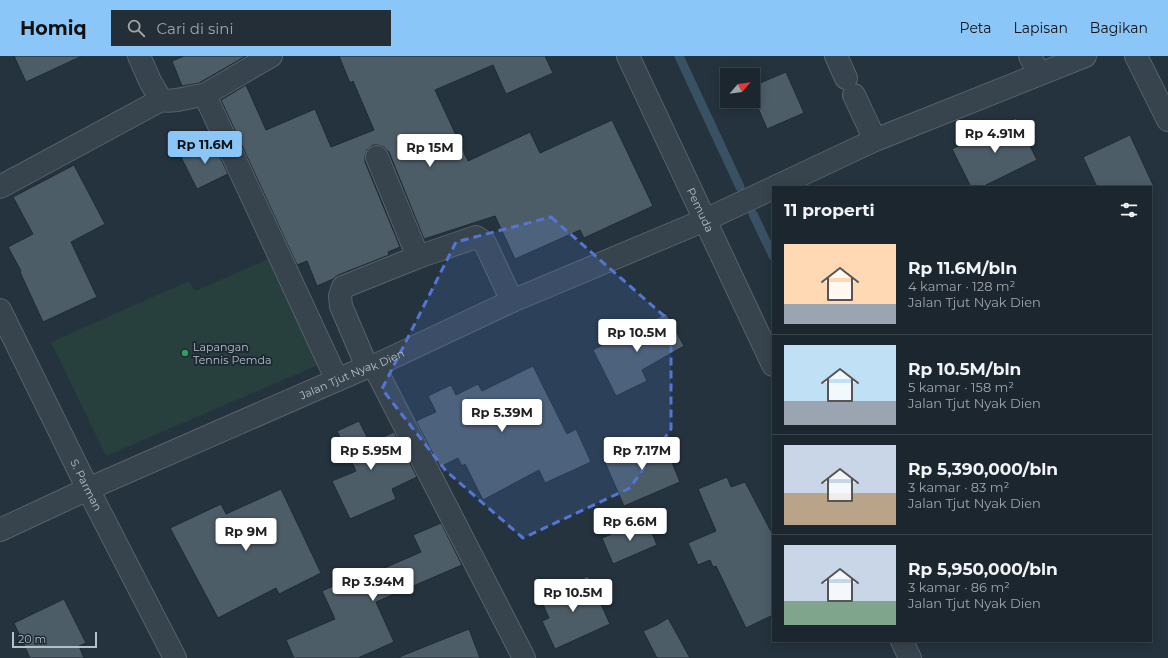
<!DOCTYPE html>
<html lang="id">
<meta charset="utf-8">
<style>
:root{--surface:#1b262e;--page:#242e36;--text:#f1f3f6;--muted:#a0a5aa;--line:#39434a;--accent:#8ac6f7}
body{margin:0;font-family:Montserrat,sans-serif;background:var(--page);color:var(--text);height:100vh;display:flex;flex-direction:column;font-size:15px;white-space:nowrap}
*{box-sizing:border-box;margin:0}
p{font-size:13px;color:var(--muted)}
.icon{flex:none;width:22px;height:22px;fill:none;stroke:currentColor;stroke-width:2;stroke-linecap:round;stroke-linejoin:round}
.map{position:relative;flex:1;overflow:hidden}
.sheet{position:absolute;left:772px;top:130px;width:380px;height:456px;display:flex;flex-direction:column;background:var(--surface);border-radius:0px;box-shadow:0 2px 10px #0003,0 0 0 1px var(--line)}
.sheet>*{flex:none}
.needle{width:26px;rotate:62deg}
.buttons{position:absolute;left:720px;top:12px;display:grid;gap:8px}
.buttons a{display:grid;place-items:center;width:40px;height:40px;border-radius:0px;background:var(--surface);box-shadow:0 2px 10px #0003,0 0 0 1px var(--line);font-size:20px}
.scale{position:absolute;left:12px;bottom:10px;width:85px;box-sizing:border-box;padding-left:4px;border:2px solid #b4bfc8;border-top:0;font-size:11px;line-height:14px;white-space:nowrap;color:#b4bfc8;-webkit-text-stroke:3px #1d2932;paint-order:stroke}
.price{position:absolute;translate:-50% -34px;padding:0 9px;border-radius:4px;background:#fff;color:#222;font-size:13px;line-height:26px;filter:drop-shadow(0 1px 2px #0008)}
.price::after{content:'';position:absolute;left:50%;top:24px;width:12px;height:9px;margin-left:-6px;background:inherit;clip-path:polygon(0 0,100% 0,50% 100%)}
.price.selected{background:var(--accent);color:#111}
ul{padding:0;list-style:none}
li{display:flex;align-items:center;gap:12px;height:100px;padding:0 12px}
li+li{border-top:1px solid var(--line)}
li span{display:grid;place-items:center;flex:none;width:112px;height:80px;border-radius:0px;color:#555}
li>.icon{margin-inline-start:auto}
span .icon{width:48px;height:48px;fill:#fffc;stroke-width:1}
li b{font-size:17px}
h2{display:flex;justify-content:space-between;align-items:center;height:48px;padding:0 12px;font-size:17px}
header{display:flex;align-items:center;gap:24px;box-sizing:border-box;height:56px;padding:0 20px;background:var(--accent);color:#111}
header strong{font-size:19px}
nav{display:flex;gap:22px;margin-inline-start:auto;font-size:14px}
.search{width:280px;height:36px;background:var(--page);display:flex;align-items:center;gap:10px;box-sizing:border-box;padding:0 14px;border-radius:0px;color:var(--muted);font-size:15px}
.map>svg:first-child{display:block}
.green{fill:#27403e}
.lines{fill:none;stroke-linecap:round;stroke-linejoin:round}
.stream{stroke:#385264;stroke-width:9}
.building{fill:#4d5d68;stroke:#1f2b34}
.minor-casing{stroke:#56626b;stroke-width:24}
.minor{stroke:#38444d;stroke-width:22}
.marked{fill:#5276d2;fill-opacity:0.2;stroke:#5276d2;stroke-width:3;stroke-dasharray:8 5;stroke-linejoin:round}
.leisure-dot{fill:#2e9e5b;stroke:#1d2932;stroke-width:1.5}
.labels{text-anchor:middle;stroke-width:4;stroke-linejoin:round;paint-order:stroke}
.street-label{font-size:11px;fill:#b4bfc8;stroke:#1d2932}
.poi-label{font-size:11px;fill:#b4bfc8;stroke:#1d2932;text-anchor:start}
</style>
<header>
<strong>Homiq</strong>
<div class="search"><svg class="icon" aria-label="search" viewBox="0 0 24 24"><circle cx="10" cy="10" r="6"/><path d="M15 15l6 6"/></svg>Cari di sini</div>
<nav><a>Peta</a><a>Lapisan</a><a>Bagikan</a></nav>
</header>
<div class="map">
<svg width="1168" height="602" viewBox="0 0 1168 602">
<rect width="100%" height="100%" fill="#24333d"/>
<polygon class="green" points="268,203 318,309 106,400 51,286 189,225 195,235"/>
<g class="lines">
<g class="stream">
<polyline points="679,0 740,131"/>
<polyline points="753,158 773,200"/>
</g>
</g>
<g class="building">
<polygon points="14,0 82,0 26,26"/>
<polygon points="184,0 246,0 199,27 182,30 172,5"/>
<polygon points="339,0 545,0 553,17 506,38 493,9 435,34 468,105 530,76 540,97 612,64 653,150 584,182 580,174 515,203 495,160 424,183 389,96 384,91 378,89 373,89 367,94 365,100 365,106 400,191 388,196 389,199 338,219 333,223 317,230 307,205 297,209 221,44 246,29 266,74 315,53 331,91 374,74 353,25 350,27"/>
<polygon points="786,16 804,57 767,73 753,40 753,30"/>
<polygon points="1016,62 1037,104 982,131 971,131 952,93"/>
<polygon points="1130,79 1154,131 1097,131 1083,101"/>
<polygon points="213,86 228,118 197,133 181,101"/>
<polygon points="74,109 105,168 71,186 97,241 43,266 20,216 21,215 8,191 33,178 13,141"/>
<polygon points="666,257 684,290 642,314 647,325 616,340 593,294 624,278 625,280"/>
<polygon points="533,310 567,378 576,373 591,406 545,427 539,414 483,444 465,408 462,410 458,402 440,411 416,365 436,356 428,340 451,329 456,339 478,328 482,335"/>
<polygon points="359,365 370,387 394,376 417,421 392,433 396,443 350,463 332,425 356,415 337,375"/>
<polygon points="661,380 680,426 624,450 604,404"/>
<polygon points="727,421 731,431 745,426 773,479 773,559 746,572 716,510 713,511 710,504 698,509 688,487 716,475 698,433"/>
<polygon points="281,433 321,517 279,538 276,532 218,562 170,472 221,448 226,458"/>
<polygon points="646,463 657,489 613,508 602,482"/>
<polygon points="441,467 462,509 376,546 394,586 358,602 294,602 286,584 335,563 322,535 362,517 364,521 421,496 413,479"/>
<polygon points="588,520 610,568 555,593 542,565 549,562 540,542"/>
<polygon points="64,543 86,587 79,590 84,602 30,602 14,567"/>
<polygon points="668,562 690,602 657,602 643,575 657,569"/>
<polygon points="469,573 480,602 399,602 399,601"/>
</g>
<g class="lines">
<defs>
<g id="minor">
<path d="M 139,0 L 150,25 L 161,44 C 175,47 190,40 204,39 L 210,50 L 337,324"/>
<path id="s1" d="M 628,0 L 773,309"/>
<polyline points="836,0 846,22"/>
<polyline points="1030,0 1039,18"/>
<polyline points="1136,0 1168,64"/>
<polyline points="204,39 271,0"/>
<polyline points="854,39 875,84"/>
<polyline points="377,101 418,201"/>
<polyline points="0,131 161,44"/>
<polyline points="775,131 875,84 1085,0"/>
<path id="s2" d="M 0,254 L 88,433 L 175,602"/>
<polyline points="374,310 524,602"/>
<polyline points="367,311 341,250 340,240 343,231 418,201 476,181 485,187 512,245"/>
<path id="s3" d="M 0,474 L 88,433 L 337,324 L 367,311 L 374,310 L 512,245 L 705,164 L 773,132"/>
<polyline points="902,585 910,602"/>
</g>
</defs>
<use href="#minor" class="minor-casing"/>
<use href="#minor" class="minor"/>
</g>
<path class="marked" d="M 551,161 L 671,266 L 671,373 L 630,432 L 523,482 L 446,415 L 382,333 L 456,186 Z"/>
<circle class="leisure-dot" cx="185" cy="297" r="4"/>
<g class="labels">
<g class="street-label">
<text dy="4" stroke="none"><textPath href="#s1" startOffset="170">Pemuda</textPath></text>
<text dy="4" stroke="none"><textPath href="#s3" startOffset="385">Jalan Tjut Nyak Dien</textPath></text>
<text dy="4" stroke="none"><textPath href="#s2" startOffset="195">S. Parman</textPath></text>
</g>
<g class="poi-label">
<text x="193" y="295">Lapangan<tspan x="193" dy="13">Tennis Pemda</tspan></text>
</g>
</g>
</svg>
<div class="buttons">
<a><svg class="needle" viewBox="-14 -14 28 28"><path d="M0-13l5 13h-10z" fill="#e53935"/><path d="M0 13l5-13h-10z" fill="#a0a5aa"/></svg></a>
</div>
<div class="scale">20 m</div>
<b class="price" style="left:995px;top:98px">Rp 4.91M</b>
<b class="price selected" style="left:205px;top:109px">Rp 11.6M</b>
<b class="price" style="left:430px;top:112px">Rp 15M</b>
<b class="price" style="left:637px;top:297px">Rp 10.5M</b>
<b class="price" style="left:502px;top:377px">Rp 5.39M</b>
<b class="price" style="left:371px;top:415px">Rp 5.95M</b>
<b class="price" style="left:642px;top:415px">Rp 7.17M</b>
<b class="price" style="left:630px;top:486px">Rp 6.6M</b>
<b class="price" style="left:246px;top:496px">Rp 9M</b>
<b class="price" style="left:373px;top:546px">Rp 3.94M</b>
<b class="price" style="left:573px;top:557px">Rp 10.5M</b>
<section class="sheet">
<h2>11 properti<svg class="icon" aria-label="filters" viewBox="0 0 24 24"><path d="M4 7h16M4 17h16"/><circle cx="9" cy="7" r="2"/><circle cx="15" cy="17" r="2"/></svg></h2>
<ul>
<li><span style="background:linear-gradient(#ffd9b3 75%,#9aa5b1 0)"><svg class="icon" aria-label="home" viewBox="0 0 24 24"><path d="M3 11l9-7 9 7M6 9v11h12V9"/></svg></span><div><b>Rp 11.6M/bln</b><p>4 kamar · 128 m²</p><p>Jalan Tjut Nyak Dien</p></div></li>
<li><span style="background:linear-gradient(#bfe0f5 70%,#9aa5b1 0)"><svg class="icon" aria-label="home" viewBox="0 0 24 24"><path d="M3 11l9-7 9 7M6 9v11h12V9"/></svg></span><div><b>Rp 10.5M/bln</b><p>5 kamar · 158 m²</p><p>Jalan Tjut Nyak Dien</p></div></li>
<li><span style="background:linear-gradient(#c9d6e8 60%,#b9a48a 0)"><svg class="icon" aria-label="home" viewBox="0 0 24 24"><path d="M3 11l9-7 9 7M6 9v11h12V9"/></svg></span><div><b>Rp 5,390,000/bln</b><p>3 kamar · 83 m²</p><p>Jalan Tjut Nyak Dien</p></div></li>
<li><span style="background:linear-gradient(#c9d6e8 70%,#7fa58c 0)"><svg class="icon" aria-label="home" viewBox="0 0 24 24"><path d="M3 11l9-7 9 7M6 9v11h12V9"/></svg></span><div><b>Rp 5,950,000/bln</b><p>3 kamar · 86 m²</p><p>Jalan Tjut Nyak Dien</p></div></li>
</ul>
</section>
</div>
